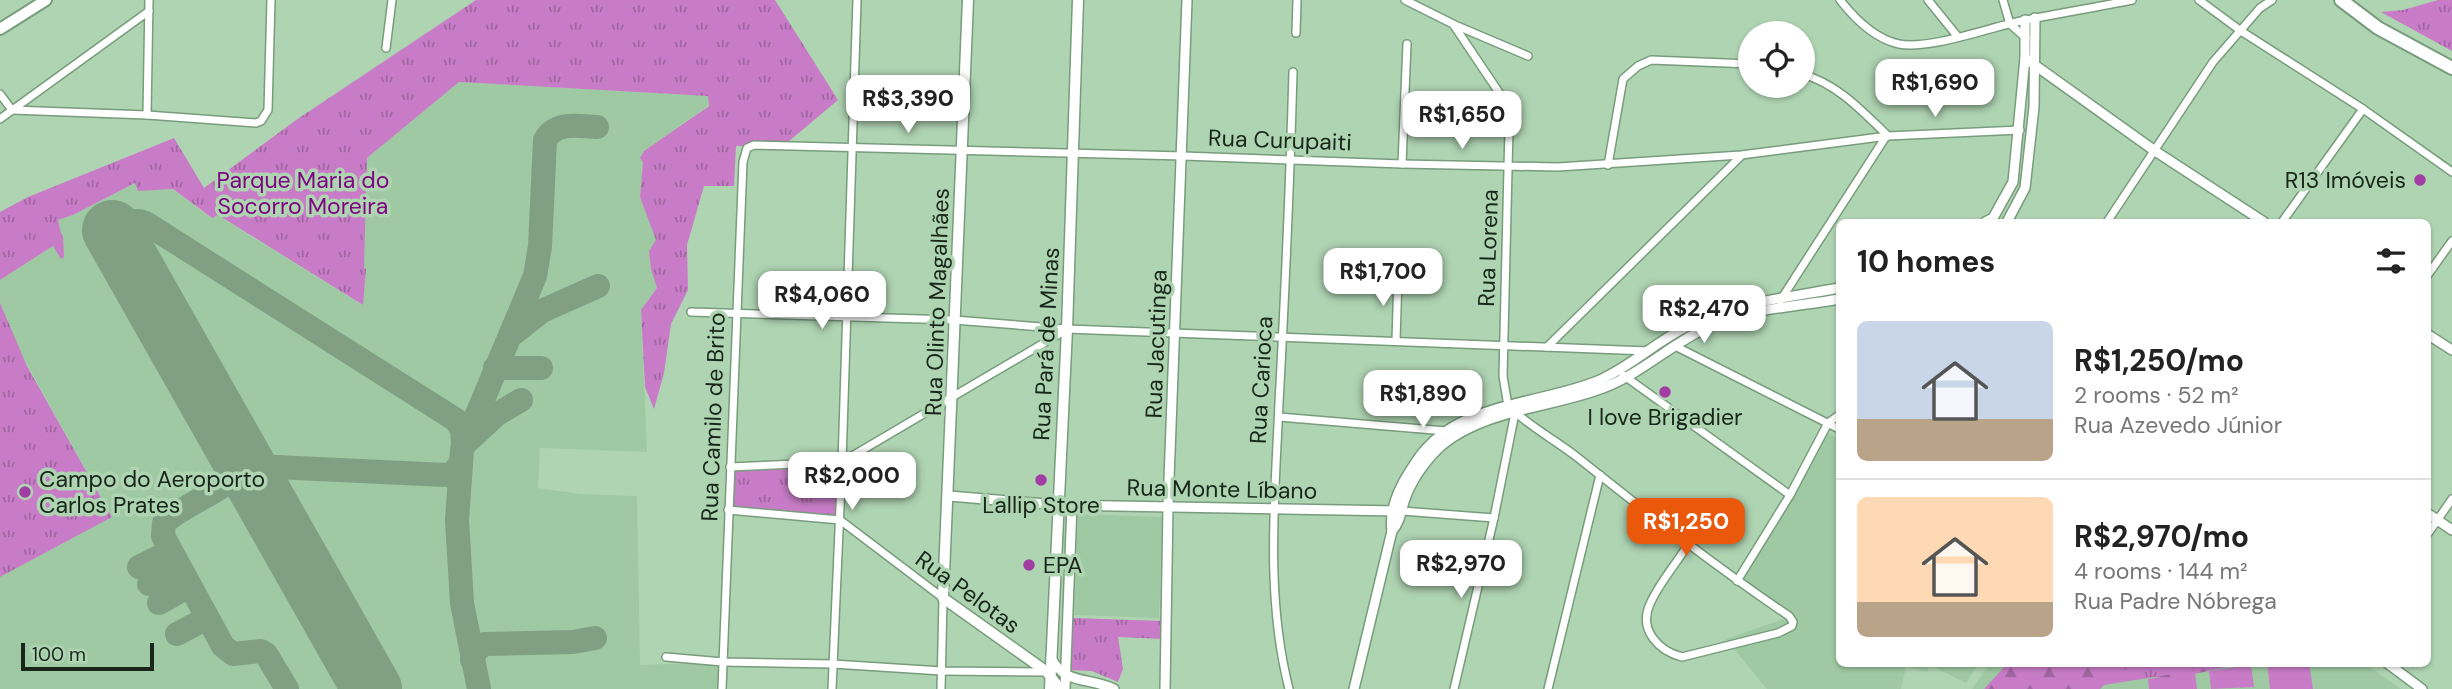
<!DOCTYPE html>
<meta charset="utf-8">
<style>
:root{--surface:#fff;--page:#f6f6f6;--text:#222;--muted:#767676;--line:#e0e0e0;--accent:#ea580c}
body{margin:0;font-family:"DM Sans",sans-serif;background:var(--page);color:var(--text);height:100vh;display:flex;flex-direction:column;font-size:26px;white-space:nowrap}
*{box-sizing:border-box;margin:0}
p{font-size:23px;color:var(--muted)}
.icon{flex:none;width:38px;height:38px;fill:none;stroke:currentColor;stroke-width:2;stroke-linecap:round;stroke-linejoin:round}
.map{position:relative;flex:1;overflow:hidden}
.sheet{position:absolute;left:1836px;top:219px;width:595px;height:448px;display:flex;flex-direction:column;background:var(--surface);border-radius:10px;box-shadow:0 2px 5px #0004}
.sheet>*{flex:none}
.buttons{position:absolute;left:1738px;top:21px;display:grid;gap:14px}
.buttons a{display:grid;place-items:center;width:77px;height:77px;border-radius:50%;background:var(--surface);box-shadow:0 2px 5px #0004;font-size:35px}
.scale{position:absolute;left:21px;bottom:18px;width:133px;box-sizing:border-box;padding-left:7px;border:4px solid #18271a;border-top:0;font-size:19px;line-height:24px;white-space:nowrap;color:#18271a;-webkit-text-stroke:5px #afd4b2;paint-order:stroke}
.price{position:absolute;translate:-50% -60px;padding:0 16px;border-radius:14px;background:#fff;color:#222;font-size:23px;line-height:46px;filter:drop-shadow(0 2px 4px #0008)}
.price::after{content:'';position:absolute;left:50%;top:42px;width:21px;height:16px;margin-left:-10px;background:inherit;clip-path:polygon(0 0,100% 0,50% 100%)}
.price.active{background:var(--accent);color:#fff}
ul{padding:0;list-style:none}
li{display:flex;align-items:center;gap:21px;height:175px;padding:0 21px}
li+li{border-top:2px solid var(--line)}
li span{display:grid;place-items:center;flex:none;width:196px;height:140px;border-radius:10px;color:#555}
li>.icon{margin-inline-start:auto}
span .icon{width:84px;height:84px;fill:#fffc;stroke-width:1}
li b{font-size:30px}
h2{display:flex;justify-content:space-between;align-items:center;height:84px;padding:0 21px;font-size:30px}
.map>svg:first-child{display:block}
.built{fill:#9ec9a2}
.grass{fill:#c87cc7}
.forest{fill:url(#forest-firs)}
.park{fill:url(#park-tufts)}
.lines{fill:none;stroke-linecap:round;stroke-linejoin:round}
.taxiway{stroke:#809f83;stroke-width:24}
.runway{stroke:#809f83;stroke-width:60}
.minor-casing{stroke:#789c7c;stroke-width:10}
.tertiary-casing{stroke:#789c7c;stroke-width:12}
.secondary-casing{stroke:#789c7c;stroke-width:13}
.primary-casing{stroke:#789c7c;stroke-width:14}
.trunk-casing{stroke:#789c7c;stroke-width:16}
.minor{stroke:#fff;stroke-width:7}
.tertiary{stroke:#fff;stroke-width:9}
.secondary{stroke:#fff;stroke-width:10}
.primary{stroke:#fff;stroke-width:10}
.trunk{stroke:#fff;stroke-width:12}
.poi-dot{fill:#a03ca2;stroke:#afd4b2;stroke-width:2.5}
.labels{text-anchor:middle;stroke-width:7;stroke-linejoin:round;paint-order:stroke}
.street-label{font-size:23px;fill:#18271a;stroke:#afd4b2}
.park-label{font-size:23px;fill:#7f0682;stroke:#afd4b2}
.poi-label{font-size:23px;fill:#18271a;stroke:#afd4b2}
</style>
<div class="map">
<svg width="2452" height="689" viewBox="0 0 2452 689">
<defs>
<pattern id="forest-firs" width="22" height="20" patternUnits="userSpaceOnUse" patternTransform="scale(1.75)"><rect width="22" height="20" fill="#c87cc7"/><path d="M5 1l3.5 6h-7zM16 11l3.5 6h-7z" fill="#a166a1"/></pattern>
<pattern id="park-tufts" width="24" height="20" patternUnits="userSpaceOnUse" patternTransform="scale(1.75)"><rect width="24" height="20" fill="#c87cc7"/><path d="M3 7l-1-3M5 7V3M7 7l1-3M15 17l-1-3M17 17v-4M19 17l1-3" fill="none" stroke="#a166a1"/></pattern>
</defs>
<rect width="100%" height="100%" fill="#afd4b2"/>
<g class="built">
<polygon points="459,82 708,96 709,105 644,151 640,197 657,240 651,269 657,288 641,310 647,452 540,448 538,488 580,494 637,496 640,665 723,662 722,689 0,689 0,577 112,517 13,339 0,303 0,280 53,246 61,234 58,220 73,215 136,183 139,191 172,189 211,218 217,215 362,305 367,158"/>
<polygon points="1826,432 1839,439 1839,663 1979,663 1966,683 1930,665 1927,672 1906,666 1901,689 1767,689 1726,639 1792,616 1740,583"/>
<polygon points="1078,514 1162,517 1159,618 1074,615"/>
<polygon points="1990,663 2364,663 2401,689 1972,689"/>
</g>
<g class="grass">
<polygon points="2267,663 2309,663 2313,689 2270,689"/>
<polygon points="2251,665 2254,687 2211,689 2209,671"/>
<polygon points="2195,673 2197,689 2149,689 2148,679"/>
</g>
<polygon class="forest" points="2008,663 2262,663 2262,667 2241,664 2175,678 2146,677 2105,684 2100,689 1984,689"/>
<g class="park">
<polygon points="476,0 775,0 838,100 782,147 736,146 734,186 704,186 687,245 688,290 671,324 664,373 654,409 645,387 641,310 657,288 651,269 649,251 656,240 640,197 643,162 640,158 644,151 709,106 708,96 459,82 367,158 364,268 366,269 363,305 218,215 212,218 173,189 138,191 135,183 73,215 58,220 61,233 63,236 64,257 61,259 53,246 0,280 0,212 28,197 174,138 204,188 296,120"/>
<polygon points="2438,0 2452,0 2452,51 2381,12 2403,10"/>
<polygon points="0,303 27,366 112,517 0,577"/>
<polygon points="839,468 837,517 732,507 733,470"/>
<polygon points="1073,618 1162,621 1163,639 1118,637 1123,669 1118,682 1092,671 1068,670"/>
<polygon points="2127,663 2241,663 2098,686 2128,668"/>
</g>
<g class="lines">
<g class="taxiway">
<path d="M 114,235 C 121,224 135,217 147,224 L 456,420 L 462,430 L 463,445"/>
<polyline points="514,333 542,311 598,286"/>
<polyline points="495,368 541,368"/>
<polyline points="468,441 496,415 521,400"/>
<path d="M 239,454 C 239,459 240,466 239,471 C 235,485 179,507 164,523 L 163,536 L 223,646 L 233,654 L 261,651 L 266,654 L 287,689"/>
<polyline points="239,454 244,461 254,466 446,475 453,473 461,463"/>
<polyline points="261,494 266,474 279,467"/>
<polyline points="139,567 169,552"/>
<polyline points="149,584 179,570"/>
<polyline points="159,603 189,586"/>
<polyline points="177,634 207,618"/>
<polyline points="472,660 476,651 484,644 573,642 595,638"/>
<path d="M 479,689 L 462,603 L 457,520 L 462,450 L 535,276 L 540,246 L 545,140 C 556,121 578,126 597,127"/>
</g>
<polyline class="runway" points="112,230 372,689"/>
<defs>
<g id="minor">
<path d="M 1405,0 L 1453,24 L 1502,97 L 1509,128 L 1503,376 L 1508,406 C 1529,426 1555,440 1577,457 C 1646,512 1716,567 1789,616 L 1793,622 L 1792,626 L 1778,633 L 1682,657 C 1659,651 1638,630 1650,604 C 1659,583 1677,563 1689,543"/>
<path d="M 1840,0 C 1855,19 1875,39 1899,44 C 1931,50 1993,26 2026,20 C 2061,13 2097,7 2132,0"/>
<polyline points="1928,0 1958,37"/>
<polyline points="2003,0 2010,24"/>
<polyline points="2199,0 2241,31 2363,109 2452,172"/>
<polyline points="2010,24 2026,38"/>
<polyline points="1455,25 1528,56"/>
<polyline points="1296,33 1297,0"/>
<polyline points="386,48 392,0"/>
<path d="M 1802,74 C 1838,84 1862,111 1888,136"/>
<polyline points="0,94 12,110 147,115 256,123 261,121 268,110 271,0"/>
<polyline points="147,115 149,0"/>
<polyline points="0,119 149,11"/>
<polyline points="1402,164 1407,44"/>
<polyline points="1608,165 1623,79 1638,66 1651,60 1750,64"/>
<polyline points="2107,222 2213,62 2260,8 2272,0"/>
<polyline points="2282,222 2363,109"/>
<polyline points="2427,276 2452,241"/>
<polyline points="1780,301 1885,138"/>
<polyline points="691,312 954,320 1067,329 1648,351"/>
<polyline points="1396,340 1398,277"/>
<polyline points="1675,346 1839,429"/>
<polyline points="1547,347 1741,156"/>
<polyline points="1623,375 1790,495"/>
<polyline points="1279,417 1446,431"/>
<polyline points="730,467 842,462 1066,330"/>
<polyline points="728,510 840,520 943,598 941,689"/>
<polyline points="1402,511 1494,518"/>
<polyline points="2427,535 2452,499"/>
<polyline points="1737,581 1790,495 1828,423 1839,415"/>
<polyline points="666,657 723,662 833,664 942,671 1046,672"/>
<polyline points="722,689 743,162 747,148 754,145 1183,156 1402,164 1558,167 1741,155 1888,136 2020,130"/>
<polyline points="832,689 842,462 857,0"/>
<path d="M 1289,689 C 1265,595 1275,498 1279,403 C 1285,293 1290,182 1293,72"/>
<polyline points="1454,689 1494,518 1515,413"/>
<polyline points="1548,689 1600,475"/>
</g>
<g id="tertiary">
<polyline points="2025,58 2155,151 2264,222"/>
<polyline points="1985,222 1993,218 2013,182 2025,58 2025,20"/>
<polyline points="2007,222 2025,188 2034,107 2035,18"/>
<polyline points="2427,334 2452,350"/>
<polyline points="949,496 1058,505 1398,511"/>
<polyline points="2427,513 2452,530"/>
<path d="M 1392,531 C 1400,522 1400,514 1404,502 C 1410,482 1426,459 1442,445 C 1486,409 1551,408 1603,388 C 1643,373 1674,341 1714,324 C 1748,309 1801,306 1839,299"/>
<path d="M 1051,658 C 1065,685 1088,677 1114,689"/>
<polyline points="2387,663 2422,689"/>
<polyline points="1065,689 1072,505"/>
<polyline points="1165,689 1168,506 1187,0"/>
<path d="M 1354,689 L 1392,531 C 1389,511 1399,488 1410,471 C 1415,464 1419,456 1425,450 C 1467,401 1544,404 1600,380 C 1631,366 1656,342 1686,327 C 1733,302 1787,298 1839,288"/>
</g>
<g id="secondary">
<polyline points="968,0 943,598 1047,672 1060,689"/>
<polyline points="1050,689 1067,329 1078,0"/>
</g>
<polyline id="primary" points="0,29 46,0"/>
<polyline id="trunk" points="2341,0 2378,28 2452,68"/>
</defs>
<use href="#minor" class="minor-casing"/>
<use href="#tertiary" class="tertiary-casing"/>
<use href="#secondary" class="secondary-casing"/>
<use href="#primary" class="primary-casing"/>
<use href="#trunk" class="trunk-casing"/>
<use href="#minor" class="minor"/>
<use href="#tertiary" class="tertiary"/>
<use href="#secondary" class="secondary"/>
<use href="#primary" class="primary"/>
<use href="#trunk" class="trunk"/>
</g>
<g class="poi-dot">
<circle cx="2420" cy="180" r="7"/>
<circle cx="1665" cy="392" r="7"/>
<circle cx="1041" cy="480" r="7"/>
<circle cx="25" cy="492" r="7"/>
<circle cx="1029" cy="565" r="7"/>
</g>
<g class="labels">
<g class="street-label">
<text transform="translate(1280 140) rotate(2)" y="8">Rua Curupaiti</text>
<text transform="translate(1488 248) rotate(-88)" y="8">Rua Lorena</text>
<text transform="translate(937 302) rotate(-88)" y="8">Rua Olinto Magalhães</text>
<text transform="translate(1046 344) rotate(-87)" y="8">Rua Pará de Minas</text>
<text transform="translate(1156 344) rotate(-88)" y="8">Rua Jacutinga</text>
<text transform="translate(1261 380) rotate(-87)" y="8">Rua Carioca</text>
<text transform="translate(713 417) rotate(-88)" y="8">Rua Camilo de Brito</text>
<text transform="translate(1222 489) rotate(1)" y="8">Rua Monte Líbano</text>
<text transform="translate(968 592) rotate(36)" y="8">Rua Pelotas</text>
</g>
<g class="park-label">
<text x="303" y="188">Parque Maria do<tspan x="303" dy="26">Socorro Moreira</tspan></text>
</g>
<g class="poi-label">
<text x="2406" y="188" text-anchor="end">R13 Imóveis</text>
<text x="1665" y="425">I love Brigadier</text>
<text x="39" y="487" text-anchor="start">Campo do Aeroporto<tspan x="39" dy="26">Carlos Prates</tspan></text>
<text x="1041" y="513">Lallip Store</text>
<text x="1043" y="573" text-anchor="start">EPA</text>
</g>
</g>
</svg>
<div class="buttons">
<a><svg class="icon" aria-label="locate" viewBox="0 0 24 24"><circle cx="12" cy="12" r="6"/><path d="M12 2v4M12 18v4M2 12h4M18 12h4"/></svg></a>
</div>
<div class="scale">100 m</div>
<b class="price" style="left:1935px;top:119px">R$1,690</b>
<b class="price" style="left:908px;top:135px">R$3,390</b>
<b class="price" style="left:1462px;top:151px">R$1,650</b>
<b class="price" style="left:1383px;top:308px">R$1,700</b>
<b class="price" style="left:822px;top:331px">R$4,060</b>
<b class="price" style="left:1704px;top:345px">R$2,470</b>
<b class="price" style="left:1423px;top:430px">R$1,890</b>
<b class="price" style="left:852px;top:512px">R$2,000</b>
<b class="price active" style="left:1686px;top:558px">R$1,250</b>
<b class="price" style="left:1461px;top:600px">R$2,970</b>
<section class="sheet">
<h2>10 homes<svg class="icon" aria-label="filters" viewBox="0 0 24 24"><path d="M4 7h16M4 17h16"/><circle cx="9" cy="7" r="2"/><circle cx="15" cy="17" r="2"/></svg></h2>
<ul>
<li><span style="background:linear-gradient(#c9d6e8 70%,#b9a48a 0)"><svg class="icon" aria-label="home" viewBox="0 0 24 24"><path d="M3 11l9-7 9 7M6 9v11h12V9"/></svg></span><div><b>R$1,250/mo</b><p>2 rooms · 52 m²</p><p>Rua Azevedo Júnior</p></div></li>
<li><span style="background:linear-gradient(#ffd9b3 75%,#b9a48a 0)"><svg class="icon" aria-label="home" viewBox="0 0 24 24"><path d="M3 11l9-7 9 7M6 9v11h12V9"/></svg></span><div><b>R$2,970/mo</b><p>4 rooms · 144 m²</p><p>Rua Padre Nóbrega</p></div></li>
</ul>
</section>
</div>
